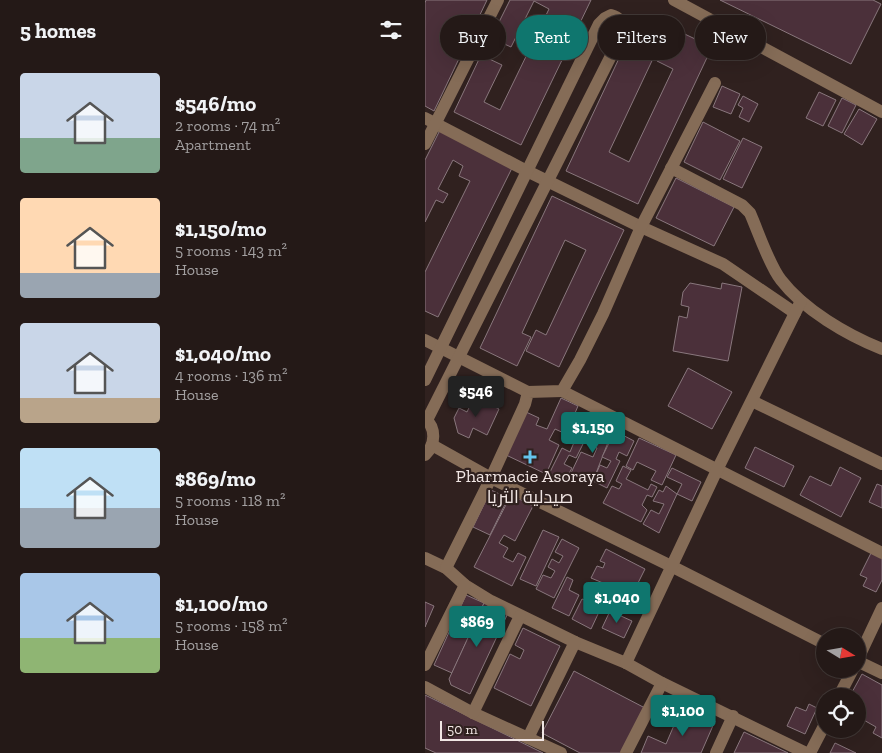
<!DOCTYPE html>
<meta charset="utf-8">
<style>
:root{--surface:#241917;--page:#2c2220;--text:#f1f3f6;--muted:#a3a0a1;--line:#413836;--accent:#0f766e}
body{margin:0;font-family:"Zilla Slab",Cairo,serif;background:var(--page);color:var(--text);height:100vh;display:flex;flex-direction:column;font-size:19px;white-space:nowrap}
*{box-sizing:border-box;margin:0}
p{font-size:16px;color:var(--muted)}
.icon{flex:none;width:28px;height:28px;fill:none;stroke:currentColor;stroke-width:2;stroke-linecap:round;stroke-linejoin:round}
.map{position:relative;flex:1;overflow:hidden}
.details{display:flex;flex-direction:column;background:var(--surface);width:425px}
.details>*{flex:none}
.top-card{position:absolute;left:15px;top:15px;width:366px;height:45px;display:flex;gap:10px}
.needle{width:32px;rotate:101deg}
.tools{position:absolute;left:391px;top:628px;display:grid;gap:10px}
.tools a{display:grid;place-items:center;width:50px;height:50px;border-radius:50%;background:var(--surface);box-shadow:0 5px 20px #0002,0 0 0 1px var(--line);font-size:25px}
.scale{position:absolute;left:15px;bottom:12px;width:104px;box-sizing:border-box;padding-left:5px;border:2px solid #f1e6e4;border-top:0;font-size:14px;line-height:18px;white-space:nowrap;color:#f1e6e4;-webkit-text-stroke:4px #30211f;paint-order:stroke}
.price{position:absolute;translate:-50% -42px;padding:0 11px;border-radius:5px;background:var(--accent);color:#fff;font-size:16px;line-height:32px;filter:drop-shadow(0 1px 2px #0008)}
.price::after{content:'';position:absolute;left:50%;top:30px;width:15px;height:11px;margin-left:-8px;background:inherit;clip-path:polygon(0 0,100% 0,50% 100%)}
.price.on{background:#222;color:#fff}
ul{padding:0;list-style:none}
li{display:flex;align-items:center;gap:15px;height:125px;padding:0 20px}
li span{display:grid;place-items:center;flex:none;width:140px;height:100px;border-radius:5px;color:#555}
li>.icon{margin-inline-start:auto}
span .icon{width:60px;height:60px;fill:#fffc;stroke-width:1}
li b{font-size:21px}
h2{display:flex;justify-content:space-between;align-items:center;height:60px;padding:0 20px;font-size:21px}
.chip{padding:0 18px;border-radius:22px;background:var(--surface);box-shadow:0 5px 20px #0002,0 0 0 1px var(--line);font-size:18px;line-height:45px}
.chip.on{background:var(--accent);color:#fff}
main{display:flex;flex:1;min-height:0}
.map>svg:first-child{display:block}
.building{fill:#4b303a;stroke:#89777d}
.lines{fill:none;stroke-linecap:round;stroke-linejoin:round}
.minor{stroke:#856c57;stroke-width:12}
.poi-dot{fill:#65c5ee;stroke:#30211f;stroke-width:2}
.labels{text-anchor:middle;stroke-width:4.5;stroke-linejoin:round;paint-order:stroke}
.poi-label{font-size:18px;fill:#f1e6e4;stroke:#30211f}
</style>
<main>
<section class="details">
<h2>5 homes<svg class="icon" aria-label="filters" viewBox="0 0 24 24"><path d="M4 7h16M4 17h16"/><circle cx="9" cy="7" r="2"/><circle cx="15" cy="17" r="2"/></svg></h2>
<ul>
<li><span style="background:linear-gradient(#c9d6e8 65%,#7fa58c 0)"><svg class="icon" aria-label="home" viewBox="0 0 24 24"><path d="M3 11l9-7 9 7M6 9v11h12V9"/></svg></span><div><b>$546/mo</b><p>2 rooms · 74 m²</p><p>Apartment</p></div></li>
<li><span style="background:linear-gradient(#ffd9b3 75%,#9aa5b1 0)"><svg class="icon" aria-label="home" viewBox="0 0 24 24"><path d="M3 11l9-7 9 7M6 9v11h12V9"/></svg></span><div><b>$1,150/mo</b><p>5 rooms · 143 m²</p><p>House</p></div></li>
<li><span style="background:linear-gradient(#c9d6e8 75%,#b9a48a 0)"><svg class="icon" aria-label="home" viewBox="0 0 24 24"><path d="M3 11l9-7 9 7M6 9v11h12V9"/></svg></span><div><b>$1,040/mo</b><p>4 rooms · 136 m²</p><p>House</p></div></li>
<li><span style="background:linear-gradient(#bfe0f5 60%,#9aa5b1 0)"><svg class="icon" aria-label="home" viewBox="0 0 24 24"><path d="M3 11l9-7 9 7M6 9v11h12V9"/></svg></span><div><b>$869/mo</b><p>5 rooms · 118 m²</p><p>House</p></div></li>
<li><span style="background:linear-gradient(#a9c7e8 65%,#8fb573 0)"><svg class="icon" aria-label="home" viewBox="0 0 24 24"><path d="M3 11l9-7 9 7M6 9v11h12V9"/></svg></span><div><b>$1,100/mo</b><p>5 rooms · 158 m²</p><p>House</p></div></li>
</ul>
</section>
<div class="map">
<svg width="457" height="753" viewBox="0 0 457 753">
<rect width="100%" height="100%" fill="#30211f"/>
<g class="building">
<polygon points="1,0 62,0 9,111 0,106 0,3"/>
<polygon points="85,0 166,0 96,145 29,112 56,55 77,65 59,102 75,110 124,9 109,1 86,47 66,38"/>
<polygon points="295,0 448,0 456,4 426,64"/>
<polygon points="213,18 241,31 184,152 204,162 248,69 232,61 247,28 287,47 213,204 141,171"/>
<polygon points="297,86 315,94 306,114 288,107"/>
<polygon points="394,92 411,100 398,126 381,118"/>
<polygon points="318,96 333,104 324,122 314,117 318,108 313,105"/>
<polygon points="417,98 431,105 417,133 403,126"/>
<polygon points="434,109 452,119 437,145 419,134"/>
<polygon points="278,122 315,141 295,180 259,162"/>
<polygon points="15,130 88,166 13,317 0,311 0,272 45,181 34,176 38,166 28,160 13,189 23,194 18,203 11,200 0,222 0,160"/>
<polygon points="318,138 337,147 317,188 298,179"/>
<polygon points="251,178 309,207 289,246 231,218"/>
<polygon points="127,196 199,230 134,367 101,351 111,330 121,335 161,250 140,240 97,333 106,337 92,366 55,348"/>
<polygon points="265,283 296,289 297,283 317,287 303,361 248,351 254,316 262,318 264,307 256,305 258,292"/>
<polygon points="263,368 307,392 287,429 243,406"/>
<polygon points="49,397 74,409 62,435 48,428 44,438 33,433 29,418 34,408 42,412"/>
<polygon points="136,398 153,406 141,434 130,429 124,440 134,445 121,474 81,455 101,412 114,418 111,425 122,429"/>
<polygon points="171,424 187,432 168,481 146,473 156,452 168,457 172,448 162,443"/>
<polygon points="190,431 209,441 202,456 194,452 191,459 195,461 182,488 168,481 175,465 182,468 186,461 177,457"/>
<polygon points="214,438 251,455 237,485 226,480 231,471 212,462 208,470 201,466"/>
<polygon points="150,440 158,444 151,458 144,455 139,464 147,468 140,481 124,474 137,448 145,452"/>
<polygon points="330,447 369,466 359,487 320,468"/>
<polygon points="198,466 206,470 201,479 223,490 226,484 232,487 227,497 222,495 217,505 222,510 216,522 178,503 187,486 194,489 197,484 191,481"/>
<polygon points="415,467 436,478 416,517 375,495 385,476 406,486"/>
<polygon points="247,468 276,482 267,501 252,494 257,484 242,477"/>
<polygon points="452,484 457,486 457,508 444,502"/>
<polygon points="241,486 252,494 234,533 218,524 226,510 234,514 239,504 228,501 234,490 238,492"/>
<polygon points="66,490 83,498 65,535 48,527"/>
<polygon points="86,495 108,506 90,541 79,535 74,543 83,548 78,557 88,562 93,553 101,557 87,586 49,567"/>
<polygon points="118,530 134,537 111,586 95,579"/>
<polygon points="137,539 154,548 129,598 111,589 118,575 126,578 130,571 123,567 127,559 134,563 138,556 130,552"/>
<polygon points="181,549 220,569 202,605 174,591 178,583 166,578 172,566 178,568 180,563 175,561"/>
<polygon points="446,553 457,558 457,580 451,592 438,586 442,578 435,575"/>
<polygon points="142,577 148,580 144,590 154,595 144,616 127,608"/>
<polygon points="170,591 181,597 166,629 147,619 157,599 165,602"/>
<polygon points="41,595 59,603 27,673 9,665"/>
<polygon points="0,602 9,606 0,627"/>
<polygon points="59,603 83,613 45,694 26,685 24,679"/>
<polygon points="185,611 207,621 199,638 177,628"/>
<polygon points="98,628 135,646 106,706 69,688 85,654 95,659 99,650 90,645"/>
<polygon points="149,671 220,708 196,753 155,753 117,733"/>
<polygon points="437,674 457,685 457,738 448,733 451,727 437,719 432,728 432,696 425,696"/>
<polygon points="0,695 118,753 11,753 0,748"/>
<polygon points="384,704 392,708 380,734 362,726 371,707 381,711"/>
<polygon points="268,711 290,721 276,753 216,753 223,736 241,744 250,723 261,727"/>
<polygon points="319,732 363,753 309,753"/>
<polygon points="410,743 431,753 405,753"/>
</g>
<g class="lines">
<g class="minor">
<polyline points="249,0 457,112"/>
<polyline points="0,118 102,171 216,227 298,264 370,313"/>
<polyline points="0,144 73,0"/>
<path d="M 246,168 L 317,205 L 325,213 C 333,231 344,265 356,280 C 379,310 422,335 457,349"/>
<polyline points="0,340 103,392"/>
<path d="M 0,380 L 174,24 L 180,18 L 186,15 C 197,18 199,25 196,36 L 2,420"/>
<polyline points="137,391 457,553"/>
<polyline points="327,401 457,464"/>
<path d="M 0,418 C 11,428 11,444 0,455"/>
<polyline points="7,445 66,478 248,567 400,644"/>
<polyline points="0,558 21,568 40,585 66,601 150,642 201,663 237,683 381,753"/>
<polyline points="21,568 66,478 100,404 103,392 137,391 155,360 178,314 216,227 290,83"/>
<polyline points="432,661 457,608"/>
<polyline points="432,661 457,673"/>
<polyline points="201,663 292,470 376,301"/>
<polyline points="0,665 40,585"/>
<polyline points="0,687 48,713 136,753"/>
<polyline points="414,696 428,669"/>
<polyline points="48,713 95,616"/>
<polyline points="103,738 150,642"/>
<polyline points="201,753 237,683"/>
<polyline points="291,753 308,716"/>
<polyline points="385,753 400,724"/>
</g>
</g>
<path class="poi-dot" d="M102.5 449.5h5v5h5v5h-5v5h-5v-5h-5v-5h5z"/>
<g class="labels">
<g class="poi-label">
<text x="105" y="482">Pharmacie Asoraya<tspan x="105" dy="21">صيدلية الثريا</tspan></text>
</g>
</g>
</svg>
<div class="tools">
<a><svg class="needle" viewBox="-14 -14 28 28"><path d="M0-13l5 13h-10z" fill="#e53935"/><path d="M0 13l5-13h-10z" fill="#a3a0a1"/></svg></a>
<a><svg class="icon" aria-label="locate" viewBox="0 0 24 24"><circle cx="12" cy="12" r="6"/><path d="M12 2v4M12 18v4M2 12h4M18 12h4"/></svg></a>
</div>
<div class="scale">50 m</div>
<b class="price on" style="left:51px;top:418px">$546</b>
<b class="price" style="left:168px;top:454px">$1,150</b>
<b class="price" style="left:192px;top:624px">$1,040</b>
<b class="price" style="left:52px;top:648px">$869</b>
<b class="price" style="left:258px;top:737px">$1,100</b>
<div class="top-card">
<a class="chip">Buy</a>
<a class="chip on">Rent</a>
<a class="chip">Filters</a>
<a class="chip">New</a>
</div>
</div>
</main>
